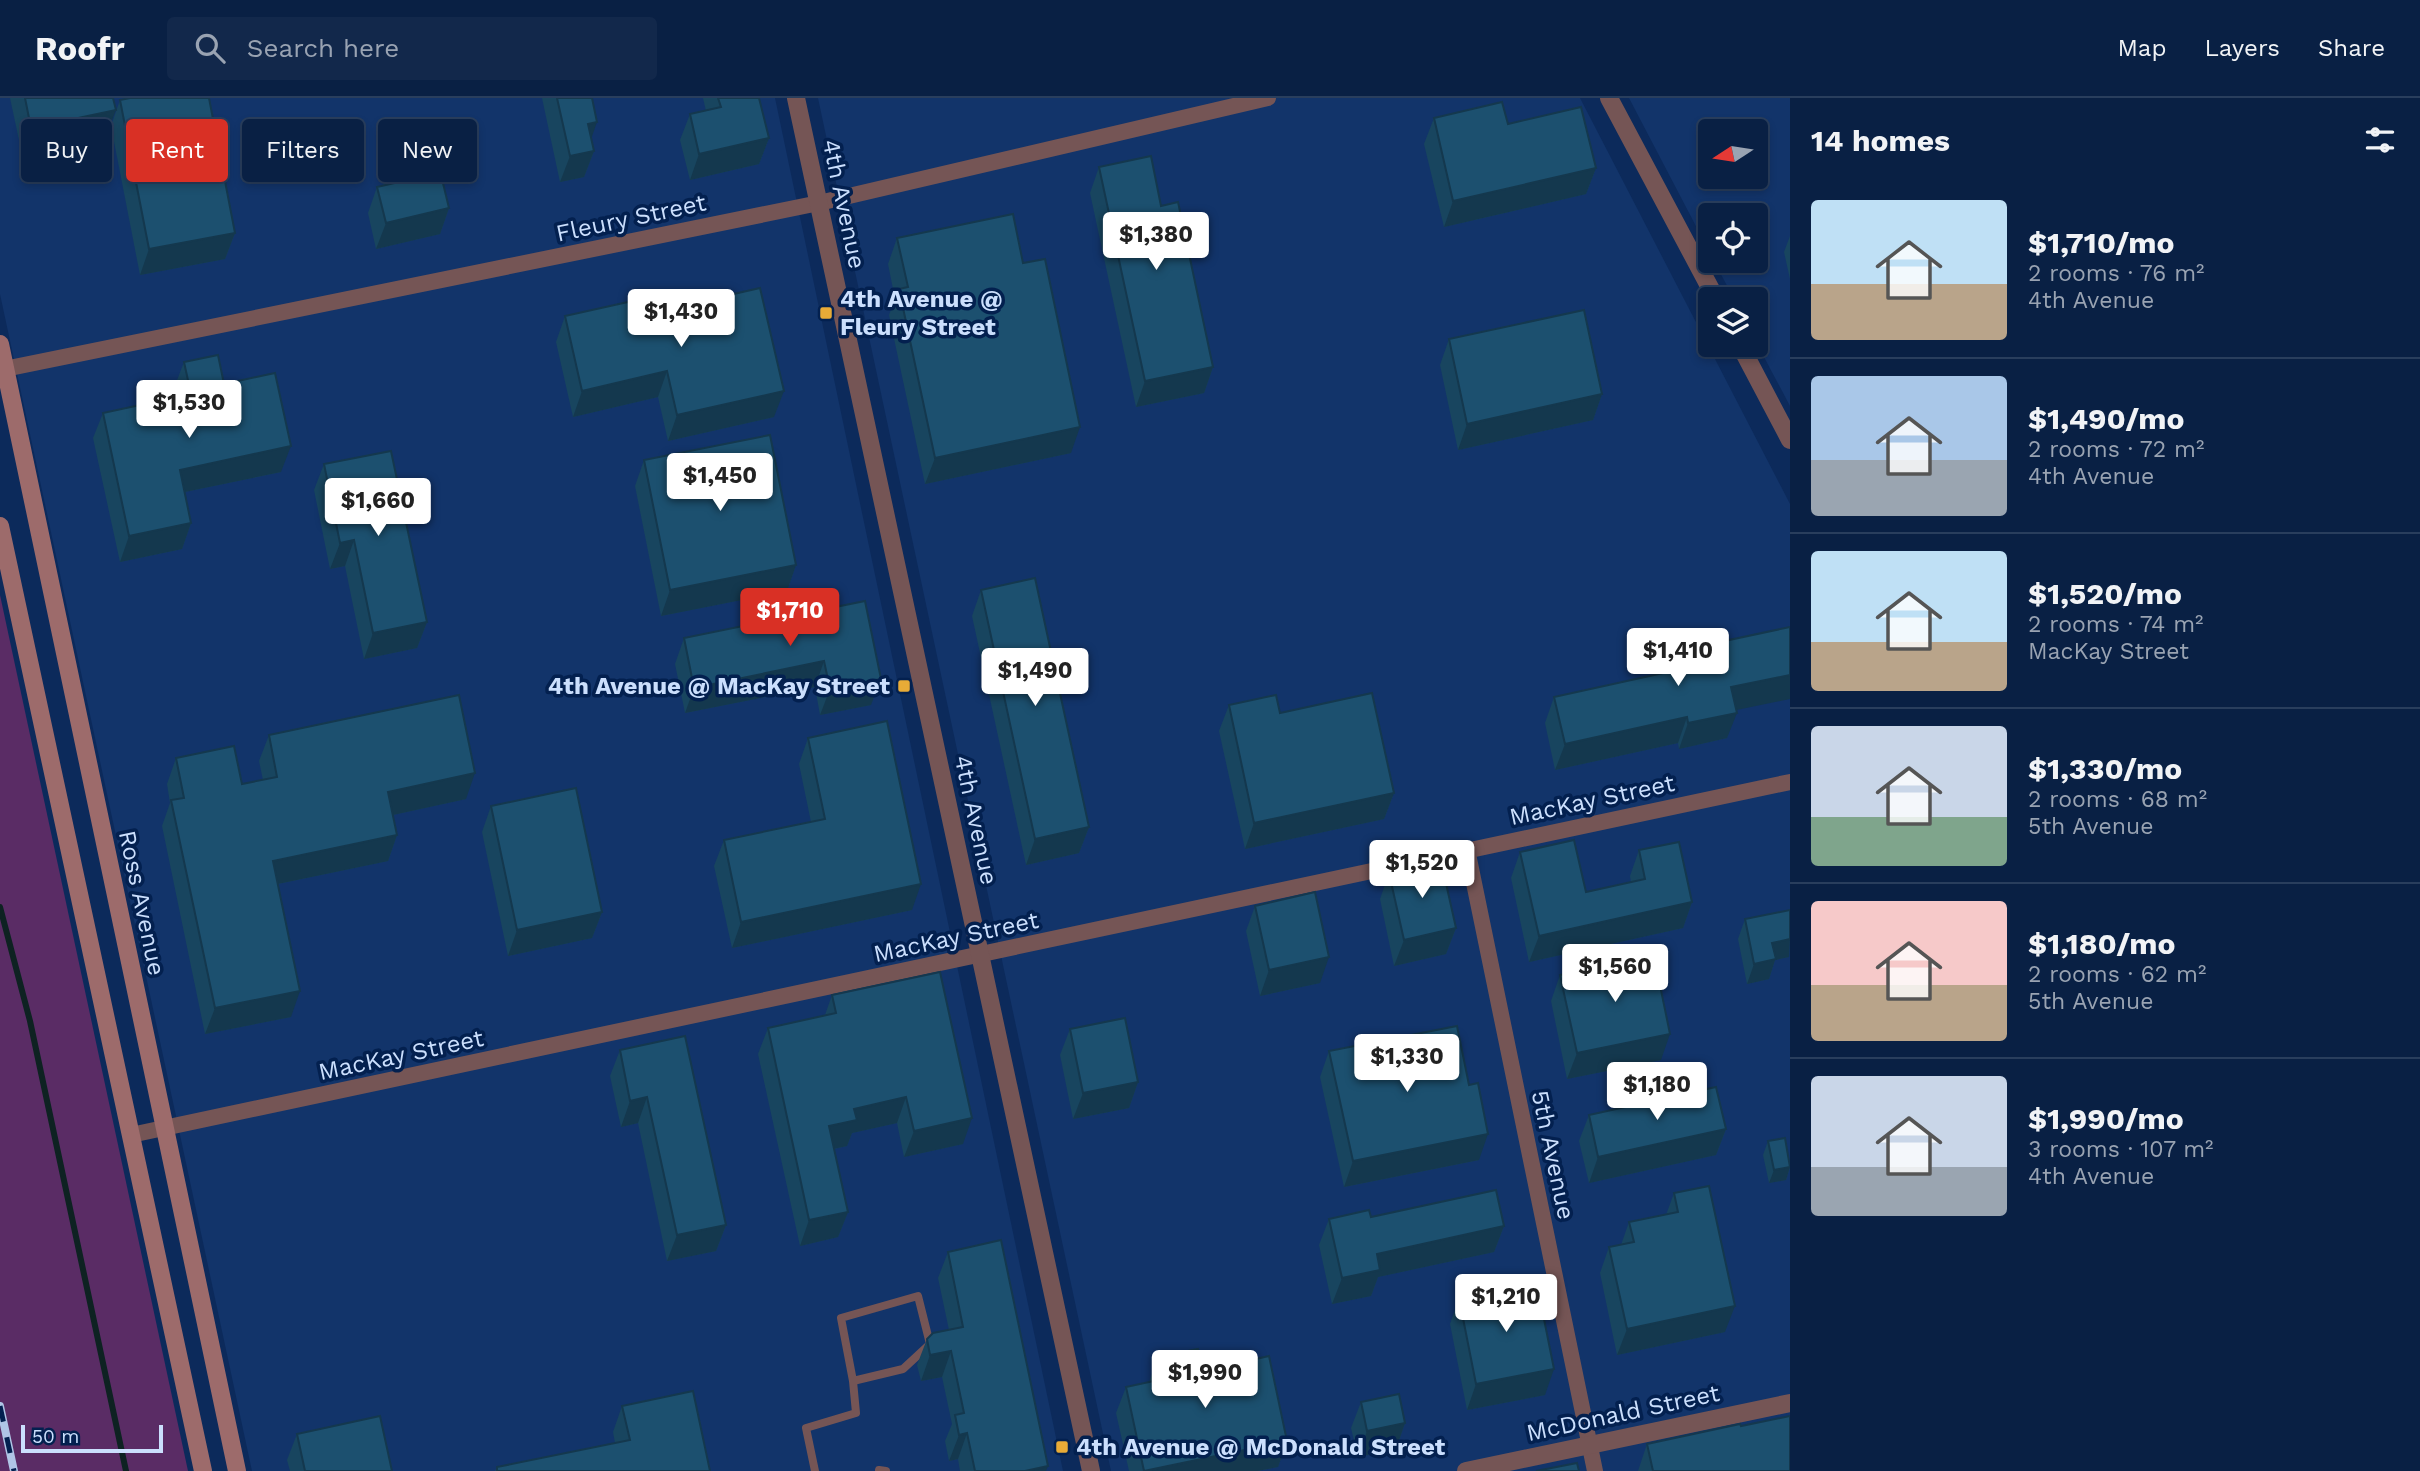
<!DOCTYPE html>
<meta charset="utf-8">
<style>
:root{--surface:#092044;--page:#12284b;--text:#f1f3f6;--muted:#99a3b2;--line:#293e5d;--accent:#d93025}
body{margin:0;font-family:"Work Sans",sans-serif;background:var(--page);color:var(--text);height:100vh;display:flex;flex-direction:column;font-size:26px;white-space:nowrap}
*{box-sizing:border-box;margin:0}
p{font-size:23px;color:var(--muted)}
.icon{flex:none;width:38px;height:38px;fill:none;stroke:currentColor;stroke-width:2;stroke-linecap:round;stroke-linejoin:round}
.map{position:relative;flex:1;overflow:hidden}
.side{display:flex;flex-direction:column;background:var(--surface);width:630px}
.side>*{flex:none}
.top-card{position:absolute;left:21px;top:21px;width:665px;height:63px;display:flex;gap:14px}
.needle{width:46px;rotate:258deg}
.buttons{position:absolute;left:1698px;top:21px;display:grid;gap:14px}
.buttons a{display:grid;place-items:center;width:70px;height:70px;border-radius:7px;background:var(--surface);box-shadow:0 4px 10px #0003,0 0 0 2px var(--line);font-size:35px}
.scale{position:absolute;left:21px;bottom:18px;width:142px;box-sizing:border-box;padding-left:7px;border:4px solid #cbdffd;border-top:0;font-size:19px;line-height:24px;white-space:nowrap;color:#cbdffd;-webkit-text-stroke:5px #03204f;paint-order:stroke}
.price{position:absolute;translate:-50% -60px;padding:0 16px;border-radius:7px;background:#fff;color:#222;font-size:23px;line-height:46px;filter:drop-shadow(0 2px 4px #0008)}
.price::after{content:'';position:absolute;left:50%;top:42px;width:21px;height:16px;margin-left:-10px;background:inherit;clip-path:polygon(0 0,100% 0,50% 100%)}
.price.selected{background:var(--accent);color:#fff}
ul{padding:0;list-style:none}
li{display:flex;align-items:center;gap:21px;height:175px;padding:0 21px}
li+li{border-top:2px solid var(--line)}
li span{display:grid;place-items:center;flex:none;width:196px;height:140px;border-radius:7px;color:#555}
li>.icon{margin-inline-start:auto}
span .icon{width:84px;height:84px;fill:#fffc;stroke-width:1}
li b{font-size:30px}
h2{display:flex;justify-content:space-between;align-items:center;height:84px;padding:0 21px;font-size:30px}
.pill{padding:0 24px;border-radius:7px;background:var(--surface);box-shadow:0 4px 10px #0003,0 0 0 2px var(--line);font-size:24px;line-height:63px}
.pill.selected{background:var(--accent);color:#fff}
header{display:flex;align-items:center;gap:42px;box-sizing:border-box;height:98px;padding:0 35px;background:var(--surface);border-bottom:2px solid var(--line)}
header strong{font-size:33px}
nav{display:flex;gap:38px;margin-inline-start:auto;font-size:24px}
.search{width:490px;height:63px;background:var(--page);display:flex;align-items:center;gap:18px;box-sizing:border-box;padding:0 24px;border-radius:7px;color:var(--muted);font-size:26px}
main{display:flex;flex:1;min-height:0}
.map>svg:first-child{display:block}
.built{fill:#12346a;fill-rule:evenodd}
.green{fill:#5a2c65}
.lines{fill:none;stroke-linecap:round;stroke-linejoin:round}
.stream{stroke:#0e2222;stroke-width:6}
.service{stroke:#755555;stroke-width:8}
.minor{stroke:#755555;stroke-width:16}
.tertiary{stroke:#755555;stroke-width:18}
.secondary{stroke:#9d6b6b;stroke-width:18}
.rail-casing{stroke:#b0c5e6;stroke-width:8}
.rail{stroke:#03204f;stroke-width:5;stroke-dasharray:16;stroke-linecap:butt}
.wall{fill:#18455f}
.shaded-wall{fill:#14384e}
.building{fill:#1c506f;stroke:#14384e;stroke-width:2}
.poi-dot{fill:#e8ab37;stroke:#03204f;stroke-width:2.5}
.labels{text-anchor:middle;stroke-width:7;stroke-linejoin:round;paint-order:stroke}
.street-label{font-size:24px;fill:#cbdffd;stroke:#03204f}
.poi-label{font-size:24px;font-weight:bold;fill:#cbdffd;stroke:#03204f;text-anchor:start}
</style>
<header>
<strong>Roofr</strong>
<div class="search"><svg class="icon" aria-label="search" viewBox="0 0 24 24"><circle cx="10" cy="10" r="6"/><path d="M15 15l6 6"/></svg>Search here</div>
<nav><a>Map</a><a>Layers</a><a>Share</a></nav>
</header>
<main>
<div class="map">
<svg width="1790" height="1373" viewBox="0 0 1790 1373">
<rect width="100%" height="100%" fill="#0c2a5b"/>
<g class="built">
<polygon points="0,0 775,0 1063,1373 252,1373 0,196"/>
<polygon points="818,0 1580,0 1790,406 1790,1373 1111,1373"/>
<path d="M 1629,0 L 1790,0 L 1790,308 L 1755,242 L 1755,201 L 1734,201 L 1714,163 L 1755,163 L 1755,117 L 1710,117 L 1710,155 ZM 1710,33 L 1755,33 L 1755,79 L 1710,79 Z"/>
</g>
<polygon class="green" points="0,497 188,1373 0,1373"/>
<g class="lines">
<polyline class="stream" points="0,809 30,923 126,1373"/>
<g class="service">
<polyline points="879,1372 886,1373"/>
<polyline points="815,1373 806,1330 856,1315 853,1283 841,1220 918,1198 930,1246 903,1271 853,1283"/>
</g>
<g class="minor">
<polyline points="0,272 819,105 1268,0"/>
<polyline points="1467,751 1595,1373"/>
<polyline points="131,1037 1790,684"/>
</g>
<g class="tertiary">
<polyline points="796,0 1091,1373"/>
<polyline points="1609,0 1716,201"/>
<polyline points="1740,247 1790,342"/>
<polyline points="1466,1373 1790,1305"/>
</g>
<g class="secondary">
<polyline points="0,246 237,1373"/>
<polyline points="0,428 203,1373"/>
</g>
<defs>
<polyline id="rail" points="0,1308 14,1373"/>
</defs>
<use href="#rail" class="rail-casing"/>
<use href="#rail" class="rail"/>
</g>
<g class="wall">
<polygon points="10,0 113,0 106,38 22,56"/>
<polygon points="542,0 592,0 591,41 594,53 584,79 560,84"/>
<polygon points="703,0 759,0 769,40 759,66 690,82 680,42 690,16 706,13"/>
<polygon points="120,2 235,135 225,161 140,177 111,28"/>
<polygon points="1434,20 1508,26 1596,70 1586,96 1444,129 1424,46"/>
<polygon points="392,58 449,110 440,136 376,151 368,115 377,89 384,88 383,84"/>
<polygon points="1099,69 1161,108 1213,269 1204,295 1136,309 1090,95"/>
<polygon points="1790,138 1790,181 1784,154"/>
<polygon points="897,140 1023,165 1071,355 925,386 889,217 895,201 888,166"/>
<polygon points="659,213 774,319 668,343 658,299 573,319 556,244 565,218"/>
<polygon points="1449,241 1602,296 1593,322 1458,352 1440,267"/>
<polygon points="184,264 281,374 185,394 191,425 182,451 120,464 93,340 103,315 176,299 174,290"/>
<polygon points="644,362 796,467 787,493 661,518 635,388"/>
<polygon points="324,366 427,524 417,550 364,561 345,468 330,471 314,392"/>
<polygon points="981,492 1089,729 1079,755 1026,767 972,518"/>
<polygon points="865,503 871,607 820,617 815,589 685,615 675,566 684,540"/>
<polygon points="1673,554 1736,612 1727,640 1679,651 1678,645 1555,672 1545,625 1554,599 1665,575"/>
<polygon points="1229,607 1280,615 1394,695 1384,721 1245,751 1219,633"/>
<polygon points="269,637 466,701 393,717 397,737 388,763 278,786 291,919 205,936 162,728 170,705 167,686 176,660 242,686 263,682 259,663"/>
<polygon points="808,640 912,812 732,850 714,768 724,742 811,724 799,666"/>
<polygon points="491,708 602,814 592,840 508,858 482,734"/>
<polygon points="1639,752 1692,804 1683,830 1529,864 1511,780 1520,754 1586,794 1631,784 1630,778"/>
<polygon points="1389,775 1456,830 1446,856 1394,868 1380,801"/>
<polygon points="1255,808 1320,885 1260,898 1246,833"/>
<polygon points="1790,812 1789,859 1775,862 1769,881 1747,886 1738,841 1745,821"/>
<polygon points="1560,877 1661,962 1567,981 1551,903"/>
<polygon points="832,897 963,1046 904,1059 897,1025 852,1035 847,1048 834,1051 848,1114 838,1139 800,1148 758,956 768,930 825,917"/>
<polygon points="1070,931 1138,984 1129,1010 1073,1021 1060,957"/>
<polygon points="620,952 726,1127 716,1153 667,1163 638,1025 621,1029 610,978"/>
<polygon points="1329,953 1479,1062 1344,1089 1320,979"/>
<polygon points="1589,1017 1726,1031 1716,1057 1589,1085 1579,1043"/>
<polygon points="1768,1043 1790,1066 1790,1070 1786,1082 1769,1085 1763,1057"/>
<polygon points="1674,1095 1725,1234 1617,1257 1600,1175 1609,1149 1621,1147 1629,1124 1666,1117"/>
<polygon points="1371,1119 1504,1128 1494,1154 1378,1179 1371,1198 1332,1206 1319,1147 1329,1121"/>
<polygon points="948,1154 1046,1373 960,1373 958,1361 949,1363 945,1343 952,1326 942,1279 921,1283 917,1267 927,1241 949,1232 938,1180"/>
<polygon points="1459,1200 1545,1297 1467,1312 1450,1226"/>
<polygon points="1158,1259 1203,1273 1287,1343 1278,1369 1257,1373 1129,1373 1116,1315 1126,1289 1149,1284"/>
<polygon points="1361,1304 1405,1325 1396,1351 1358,1359 1351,1330"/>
<polygon points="622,1308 710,1373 495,1373 497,1369 615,1345 613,1334"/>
<polygon points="1741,1328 1790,1373 1638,1373 1647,1346"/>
<polygon points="297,1336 392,1373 290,1373 287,1362"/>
</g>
<g class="shaded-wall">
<polygon points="116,12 106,38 22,56 31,30"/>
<polygon points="597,24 588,50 588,26"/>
<polygon points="769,40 759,66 690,82 699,56"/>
<polygon points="594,53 584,79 560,84 570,58"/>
<polygon points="1596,70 1586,96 1444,129 1453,103"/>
<polygon points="449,110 440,136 376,151 386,125"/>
<polygon points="235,135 225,161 140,177 149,151"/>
<polygon points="1213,269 1204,295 1136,309 1145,283"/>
<polygon points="667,273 658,299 573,319 582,293"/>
<polygon points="784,293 774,319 668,343 677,317"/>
<polygon points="1602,296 1593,322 1458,352 1467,326"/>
<polygon points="1080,329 1071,355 925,386 935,360"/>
<polygon points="291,348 281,374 170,397 180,372"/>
<polygon points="191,425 182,451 120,464 129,438"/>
<polygon points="354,442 345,468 330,471 340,445"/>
<polygon points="796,467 787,493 661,518 670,492"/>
<polygon points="427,524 417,550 364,561 373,535"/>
<polygon points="824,563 815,589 685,615 694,590"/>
<polygon points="1790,577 1790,601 1722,615 1731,589"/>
<polygon points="881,581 871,607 820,617 830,591"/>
<polygon points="1737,615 1727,640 1679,651 1688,625"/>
<polygon points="1687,619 1678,645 1555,672 1565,646"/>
<polygon points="475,675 466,701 379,720 388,694"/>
<polygon points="1394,695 1384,721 1245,751 1254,725"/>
<polygon points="1089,729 1079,755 1026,767 1035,741"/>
<polygon points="397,737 388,763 263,789 273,763"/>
<polygon points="921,786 912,812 732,850 741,824"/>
<polygon points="1692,804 1683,830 1529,864 1539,838"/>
<polygon points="602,814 592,840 508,858 517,832"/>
<polygon points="1456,830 1446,856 1394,868 1404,842"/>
<polygon points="1790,841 1789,859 1775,862 1769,881 1747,886 1754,866 1772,845"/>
<polygon points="1329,859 1320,885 1260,898 1269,872"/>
<polygon points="300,893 291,919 205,936 215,910"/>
<polygon points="1670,936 1661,962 1567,981 1577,955"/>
<polygon points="1138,984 1129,1010 1073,1021 1083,995"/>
<polygon points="647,999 638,1025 621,1029 630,1003"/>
<polygon points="906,999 897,1025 852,1035 847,1048 819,1054 829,1028 854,1011"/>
<polygon points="972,1020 963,1046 904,1059 914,1033"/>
<polygon points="1726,1031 1716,1057 1589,1085 1598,1059"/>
<polygon points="1488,1036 1479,1062 1344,1089 1353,1063"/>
<polygon points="1790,1069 1786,1082 1769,1085 1774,1072"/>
<polygon points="848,1114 838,1139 800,1148 809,1122"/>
<polygon points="726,1127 716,1153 667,1163 677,1137"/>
<polygon points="1504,1128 1494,1154 1378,1179 1371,1198 1332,1206 1342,1180 1377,1156"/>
<polygon points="1735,1208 1725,1234 1617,1257 1627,1231"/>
<polygon points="951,1253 942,1279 921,1283 930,1257"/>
<polygon points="1554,1271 1545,1297 1467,1312 1476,1286"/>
<polygon points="1405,1325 1396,1351 1358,1359 1367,1333"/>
<polygon points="967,1335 958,1361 949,1363 959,1337"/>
<polygon points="1287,1343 1278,1369 1257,1373 1148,1373"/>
<polygon points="1048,1368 1046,1373 1025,1373"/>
</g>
<g class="building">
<polygon points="25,0 113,0 116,12 31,30"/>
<polygon points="130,0 209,0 235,135 149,151 120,2"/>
<polygon points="557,0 592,0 597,24 588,26 594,53 570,58"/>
<polygon points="718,0 759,0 769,40 699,56 690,16 721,9"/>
<polygon points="1502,4 1508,26 1581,9 1596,70 1453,103 1434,20"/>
<polygon points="434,48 449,110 386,125 377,89 399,84 392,58"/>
<polygon points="1151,58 1161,108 1178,104 1213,269 1145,283 1099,69"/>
<polygon points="1013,116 1023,165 1045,161 1080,329 935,360 899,191 908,189 897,140"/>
<polygon points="760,190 784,293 677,317 667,273 582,293 565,218 655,198 659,213"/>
<polygon points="1584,212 1602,296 1467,326 1449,241"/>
<polygon points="218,257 224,286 275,275 291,348 180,372 191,425 129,438 103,315 191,296 184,264"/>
<polygon points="770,337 796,467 670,492 644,362"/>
<polygon points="391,353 427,524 373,535 354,442 340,445 324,366"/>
<polygon points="1035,480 1089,729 1035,741 981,492"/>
<polygon points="865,503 881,581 830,591 824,563 694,590 684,540"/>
<polygon points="1790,529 1790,577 1731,589 1737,615 1688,625 1687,619 1565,646 1554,599 1677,572 1673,554"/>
<polygon points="1372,595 1394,695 1254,725 1229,607 1276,597 1280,615"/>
<polygon points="459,597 475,675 388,694 397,737 273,763 300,893 215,910 171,702 184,700 176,660 234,648 242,686 277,679 269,637"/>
<polygon points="887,623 921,786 741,824 724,742 825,721 808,640"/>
<polygon points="576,690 602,814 517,832 491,708"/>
<polygon points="1574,742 1586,794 1645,781 1639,752 1679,744 1692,804 1539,838 1520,754"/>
<polygon points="1441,763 1456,830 1404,842 1389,775"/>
<polygon points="1315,794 1329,859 1269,872 1255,808"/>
<polygon points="1790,812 1790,841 1772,845 1776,861 1754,866 1745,821"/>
<polygon points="1654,858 1670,936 1577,955 1560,877"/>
<polygon points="940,874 972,1020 914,1033 906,999 854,1011 857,1022 829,1028 848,1114 809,1122 768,930 836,915 832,897"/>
<polygon points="1125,920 1138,984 1083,995 1070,931"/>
<polygon points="1457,928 1469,987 1478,985 1488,1036 1353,1063 1329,953"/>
<polygon points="685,938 726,1127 677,1137 647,999 630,1003 620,952"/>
<polygon points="1716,989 1726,1031 1598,1059 1589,1017"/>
<polygon points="1785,1040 1790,1069 1774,1072 1768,1043"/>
<polygon points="1709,1088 1735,1208 1627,1231 1609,1149 1634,1144 1629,1124 1678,1114 1674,1095"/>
<polygon points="1496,1092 1504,1128 1377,1156 1380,1172 1342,1180 1329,1121 1369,1112 1371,1119"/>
<polygon points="1001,1142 1048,1368 1025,1373 975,1373 967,1335 959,1337 955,1317 964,1315 951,1253 930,1257 927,1241 933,1235 963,1229 948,1154"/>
<polygon points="1537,1186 1554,1271 1476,1286 1459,1200"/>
<polygon points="1198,1251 1203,1273 1269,1258 1287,1343 1144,1373 1126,1289 1163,1281 1158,1259"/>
<polygon points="693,1293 710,1373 497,1373 497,1369 630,1342 622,1308"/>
<polygon points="1399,1296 1405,1325 1367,1333 1361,1304"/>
<polygon points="380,1318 392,1373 305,1373 297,1336"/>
<polygon points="1790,1318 1790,1373 1653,1373 1647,1346 1740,1326 1741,1328"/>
<polygon points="1577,1365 1579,1373 1536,1373"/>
</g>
<g class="poi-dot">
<rect x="819" y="208" width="14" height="14" rx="3.5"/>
<rect x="897" y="581" width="14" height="14" rx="3.5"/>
<rect x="1055" y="1342" width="14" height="14" rx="3.5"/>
</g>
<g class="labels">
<g class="street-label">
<text transform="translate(844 106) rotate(78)" y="8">4th Avenue</text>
<text transform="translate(631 120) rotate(-12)" y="8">Fleury Street</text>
<text transform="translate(1592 702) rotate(-12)" y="8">MacKay Street</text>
<text transform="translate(976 722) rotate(78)" y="8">4th Avenue</text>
<text transform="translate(142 805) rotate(78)" y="8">Ross Avenue</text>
<text transform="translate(956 839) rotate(-12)" y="8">MacKay Street</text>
<text transform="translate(401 957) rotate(-12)" y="8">MacKay Street</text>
<text transform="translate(1553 1057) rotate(78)" y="8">5th Avenue</text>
<text transform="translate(1623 1315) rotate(-12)" y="8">McDonald Street</text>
</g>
<g class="poi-label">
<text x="840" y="209">4th Avenue @<tspan x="840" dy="28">Fleury Street</tspan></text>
<text x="890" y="596" text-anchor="end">4th Avenue @ MacKay Street</text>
<text x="1076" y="1357">4th Avenue @ McDonald Street</text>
</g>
</g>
</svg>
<div class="buttons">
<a><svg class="needle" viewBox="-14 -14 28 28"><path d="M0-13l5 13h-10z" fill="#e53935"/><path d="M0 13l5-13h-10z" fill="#99a3b2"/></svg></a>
<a><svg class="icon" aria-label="locate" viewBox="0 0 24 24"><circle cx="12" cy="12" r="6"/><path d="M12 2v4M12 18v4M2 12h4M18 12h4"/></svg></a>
<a><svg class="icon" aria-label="layers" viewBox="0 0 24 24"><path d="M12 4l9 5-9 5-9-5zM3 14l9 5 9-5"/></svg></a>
</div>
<div class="scale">50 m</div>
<b class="price" style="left:1156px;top:174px">$1,380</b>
<b class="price" style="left:681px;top:251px">$1,430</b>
<b class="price" style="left:189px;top:342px">$1,530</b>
<b class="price" style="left:720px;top:415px">$1,450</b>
<b class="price" style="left:378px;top:440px">$1,660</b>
<b class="price selected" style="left:790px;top:550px">$1,710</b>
<b class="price" style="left:1678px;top:590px">$1,410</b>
<b class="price" style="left:1035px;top:610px">$1,490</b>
<b class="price" style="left:1422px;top:802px">$1,520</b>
<b class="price" style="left:1615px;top:906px">$1,560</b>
<b class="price" style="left:1407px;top:996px">$1,330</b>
<b class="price" style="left:1657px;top:1024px">$1,180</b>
<b class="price" style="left:1506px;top:1236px">$1,210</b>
<b class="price" style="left:1205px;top:1312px">$1,990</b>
<div class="top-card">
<a class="pill">Buy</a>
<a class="pill selected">Rent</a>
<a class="pill">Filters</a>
<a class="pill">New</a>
</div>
</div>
<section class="side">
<h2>14 homes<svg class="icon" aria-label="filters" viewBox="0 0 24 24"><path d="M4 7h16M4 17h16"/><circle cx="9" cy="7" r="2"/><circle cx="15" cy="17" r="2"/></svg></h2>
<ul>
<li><span style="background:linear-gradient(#bfe0f5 60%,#b9a48a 0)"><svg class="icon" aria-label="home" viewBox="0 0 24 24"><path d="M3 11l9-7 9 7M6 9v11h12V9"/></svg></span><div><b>$1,710/mo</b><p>2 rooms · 76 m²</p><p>4th Avenue</p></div></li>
<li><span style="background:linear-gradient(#a9c7e8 60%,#9aa5b1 0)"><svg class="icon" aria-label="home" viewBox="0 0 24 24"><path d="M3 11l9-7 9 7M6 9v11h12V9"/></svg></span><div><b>$1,490/mo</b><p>2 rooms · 72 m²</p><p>4th Avenue</p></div></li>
<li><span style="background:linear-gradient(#bfe0f5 65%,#b9a48a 0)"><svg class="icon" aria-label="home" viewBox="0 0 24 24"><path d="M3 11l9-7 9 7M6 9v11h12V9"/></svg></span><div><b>$1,520/mo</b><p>2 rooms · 74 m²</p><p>MacKay Street</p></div></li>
<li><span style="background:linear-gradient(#c9d6e8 65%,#7fa58c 0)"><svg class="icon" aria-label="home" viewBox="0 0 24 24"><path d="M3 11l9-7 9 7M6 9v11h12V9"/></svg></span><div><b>$1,330/mo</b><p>2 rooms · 68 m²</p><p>5th Avenue</p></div></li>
<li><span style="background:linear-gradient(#f6c9c9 60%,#b9a48a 0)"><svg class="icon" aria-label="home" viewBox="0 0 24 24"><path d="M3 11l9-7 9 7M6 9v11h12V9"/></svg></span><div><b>$1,180/mo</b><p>2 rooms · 62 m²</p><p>5th Avenue</p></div></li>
<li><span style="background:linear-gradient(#c9d6e8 65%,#9aa5b1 0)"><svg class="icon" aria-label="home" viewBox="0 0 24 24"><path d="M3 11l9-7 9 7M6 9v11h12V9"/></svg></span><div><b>$1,990/mo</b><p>3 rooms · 107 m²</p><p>4th Avenue</p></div></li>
</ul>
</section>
</main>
